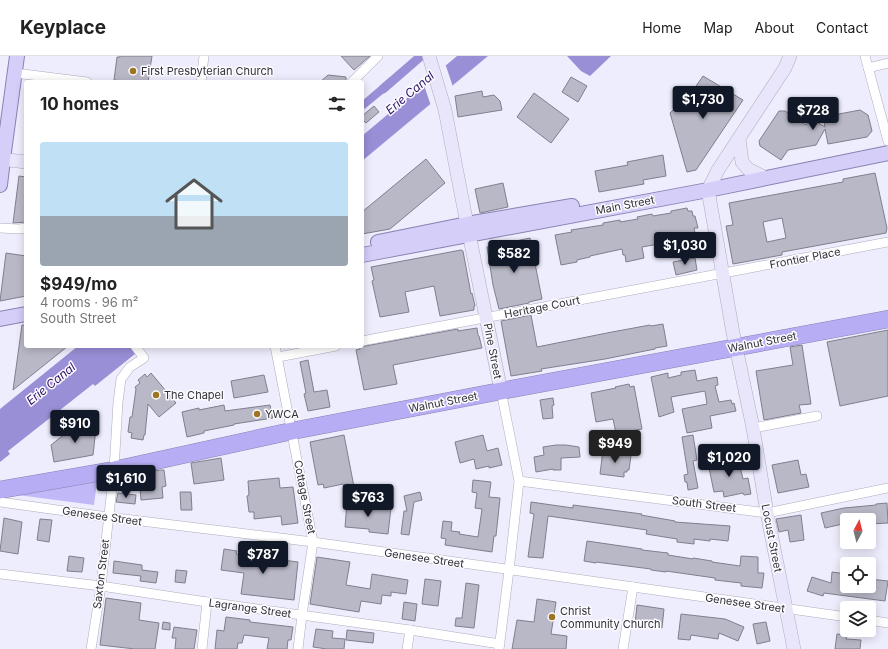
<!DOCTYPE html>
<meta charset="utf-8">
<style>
:root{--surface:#fff;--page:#f2f2f2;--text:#222;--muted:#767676;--line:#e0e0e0;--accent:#111827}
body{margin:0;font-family:Inter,sans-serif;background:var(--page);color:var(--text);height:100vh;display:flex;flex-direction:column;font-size:15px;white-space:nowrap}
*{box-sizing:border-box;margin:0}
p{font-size:13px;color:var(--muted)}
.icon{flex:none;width:22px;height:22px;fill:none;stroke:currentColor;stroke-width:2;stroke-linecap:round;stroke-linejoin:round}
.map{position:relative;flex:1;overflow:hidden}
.panel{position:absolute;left:24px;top:24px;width:340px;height:268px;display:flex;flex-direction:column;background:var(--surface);border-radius:4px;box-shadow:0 2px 10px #0003}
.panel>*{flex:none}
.needle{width:26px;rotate:7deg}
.fabs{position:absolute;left:840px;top:457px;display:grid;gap:8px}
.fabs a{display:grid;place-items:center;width:36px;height:36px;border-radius:4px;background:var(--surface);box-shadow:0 2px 10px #0003;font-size:20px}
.price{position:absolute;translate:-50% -34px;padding:0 9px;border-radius:4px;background:var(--accent);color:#fff;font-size:13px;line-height:26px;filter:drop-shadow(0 1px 2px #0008)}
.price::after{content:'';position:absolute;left:50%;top:24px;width:12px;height:9px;margin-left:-6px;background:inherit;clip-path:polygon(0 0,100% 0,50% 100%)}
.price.current{background:#222;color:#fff}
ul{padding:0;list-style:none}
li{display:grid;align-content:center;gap:8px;height:212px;padding:0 16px}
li+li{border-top:1px solid var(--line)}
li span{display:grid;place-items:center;height:124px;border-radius:4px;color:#555}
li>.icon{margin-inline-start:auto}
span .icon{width:72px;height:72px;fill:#fffc;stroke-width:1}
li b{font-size:17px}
h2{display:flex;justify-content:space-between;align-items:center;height:48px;padding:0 16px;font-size:17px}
header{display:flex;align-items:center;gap:24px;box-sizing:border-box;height:56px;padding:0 20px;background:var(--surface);border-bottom:1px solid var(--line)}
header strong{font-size:19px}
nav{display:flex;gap:22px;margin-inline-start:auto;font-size:14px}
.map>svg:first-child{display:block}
.green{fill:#c0b8f7}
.water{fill:#998fd7}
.pier{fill:#eeedfd}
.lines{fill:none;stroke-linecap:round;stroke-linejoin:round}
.canal{stroke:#998fd7;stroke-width:9}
.building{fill:#b9b8c7;stroke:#807f8d;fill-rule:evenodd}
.street-casing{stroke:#aeacbc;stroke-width:10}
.secondary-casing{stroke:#aeacbc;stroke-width:14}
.primary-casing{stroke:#8882b2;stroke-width:16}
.highway-casing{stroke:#8882b2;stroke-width:18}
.street{stroke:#fff;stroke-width:9}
.secondary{stroke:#e9e6fc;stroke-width:13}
.primary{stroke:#d4cef8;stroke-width:14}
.highway{stroke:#b7adf4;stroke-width:17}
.poi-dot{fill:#9d7422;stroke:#fcfbff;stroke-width:1.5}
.labels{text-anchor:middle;stroke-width:3;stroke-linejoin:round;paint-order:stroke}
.poi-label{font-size:11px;fill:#323137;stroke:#fcfbff;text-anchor:start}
.street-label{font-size:11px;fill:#323137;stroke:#fcfbff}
.water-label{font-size:12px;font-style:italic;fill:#2e1166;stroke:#fcfbff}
</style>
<header>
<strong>Keyplace</strong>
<nav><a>Home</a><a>Map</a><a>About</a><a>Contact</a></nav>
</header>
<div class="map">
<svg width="888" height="593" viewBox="0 0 888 593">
<rect width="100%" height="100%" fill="#eeedfd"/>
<polygon class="green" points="97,425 94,449 18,439"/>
<g class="water">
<polygon points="415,0 427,0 397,25 392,20"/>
<polygon points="457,0 488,0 362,105 362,80"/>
<polygon points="567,0 611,0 590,20 581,15"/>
<polygon points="389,22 395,28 362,55 362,45"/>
<polygon points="78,290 145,290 95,330 93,328 8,395 10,398 0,406 0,353"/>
</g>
<polygon class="pier" points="445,7 453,31 431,50 423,26"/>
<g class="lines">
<polyline class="canal" points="383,33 421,0"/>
</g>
<g class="building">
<polygon points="120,0 152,0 148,26 130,26 114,24 117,1 120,1"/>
<polygon points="341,0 370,0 354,14"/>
<polygon points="328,19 346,21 346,26 320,26"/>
<polygon points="703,20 743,44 696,114 687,116 670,57 692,36"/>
<polygon points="571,21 587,30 578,46 562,36"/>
<polygon points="482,35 483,41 494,39 500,45 502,54 458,61 455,40"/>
<polygon points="534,37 569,63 551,87 517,61"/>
<polygon points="374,50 379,56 366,67 362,63 362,60"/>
<polygon points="860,54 868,59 872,75 867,81 828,88 825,73 816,89 788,94 781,104 760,90 759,85 779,55 785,55 806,69 810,62 825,71 823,61"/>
<polygon points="663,99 666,120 643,124 644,128 599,136 595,115 628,109 627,106"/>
<polygon points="426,103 445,127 390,173 362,178 362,156"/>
<path d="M 875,117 L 887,172 L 886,177 L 782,196 L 782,199 L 733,208 L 726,170 L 733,169 L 729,147 L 843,126 L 843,123 ZM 782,162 L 786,182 L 767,186 L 763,166 Z"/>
<polygon points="19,120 26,121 26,166 13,167"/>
<polygon points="503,127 508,151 480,157 475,133"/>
<polygon points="687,152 688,155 692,155 693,160 695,160 698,172 694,172 695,177 675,181 676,185 642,191 644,202 626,206 625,199 623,199 622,193 590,200 590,201 577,204 577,206 561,209 555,179 572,176 571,174 603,169 603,167 620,164 620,166 638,163 637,161 652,158 653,160 671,157 671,155"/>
<polygon points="530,182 542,243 529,246 529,247 499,253 493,229 487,191"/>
<polygon points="461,194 463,195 471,238 472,237 475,250 474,250 474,254 440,260 434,230 405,236 409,256 380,261 372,225 374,224 371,211"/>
<polygon points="6,197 26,200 26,240 0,245"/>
<polygon points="695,202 697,214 676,219 673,206"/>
<polygon points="531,259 537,291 612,276 650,269 651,270 663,268 667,290 655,292 655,293 605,303 541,313 542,315 511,320 501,265"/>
<polygon points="22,269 26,269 26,290 68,290 13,334"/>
<polygon points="477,272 478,279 479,280 482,292 393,309 397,328 364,334 356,294 360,293 360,291 458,273 458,275"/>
<polygon points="888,274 888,340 840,350 827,286"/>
<polygon points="802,289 811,348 799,349 801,357 764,364 756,315 793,309 790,291"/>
<polygon points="308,304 314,336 327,334 330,351 308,355 304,338 306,337 300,306"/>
<polygon points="695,314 697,325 717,321 718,329 715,330 719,346 731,344 732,348 734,347 736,355 710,360 712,372 687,377 682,353 707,348 705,335 671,341 674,356 659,361 651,321 668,317 668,322 681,319 681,316"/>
<polygon points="151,317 176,347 159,361 148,348 145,379 144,379 143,384 131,382 132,377 128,376 130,361 132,361 136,333 135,331 140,327 138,324 145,318 147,321"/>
<polygon points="264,319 268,336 234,342 231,325"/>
<polygon points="629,328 630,331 634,330 642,373 631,375 631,379 617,382 613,363 596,366 591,337 616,332 615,331"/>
<polygon points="553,342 554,349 552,350 553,362 543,363 540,344"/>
<polygon points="224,349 225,355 270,349 273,362 234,368 234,369 204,375 204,377 187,381 182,356 199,352 199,354"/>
<polygon points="82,364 84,374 96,372 93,399 54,406 51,389"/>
<polygon points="344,379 355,436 345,438 343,428 324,432 323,428 318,429 310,386"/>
<polygon points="483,379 487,395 498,392 502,409 489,412 489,410 476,413 474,403 460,407 455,386"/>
<polygon points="693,379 697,404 693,405 698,432 688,434 687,426 685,426 684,419 688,418 682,381"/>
<polygon points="556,389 566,389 579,391 580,401 561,402 561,414 553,414 553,413 536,416 534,401 544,399 543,391"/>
<polygon points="603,394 613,396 613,397 631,399 629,414 627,414 627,416 624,416 624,421 600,418"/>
<polygon points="221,402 224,424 194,428 191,407"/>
<polygon points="738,402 743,423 748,422 751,438 744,439 743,437 724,441 723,435 714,436 708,407 726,403 726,404"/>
<polygon points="798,404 801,419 806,418 809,431 778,437 772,409"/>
<polygon points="161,414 164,414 166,430 162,431 163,442 141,444 139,419 154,418 154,415"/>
<polygon points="279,422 280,432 293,431 298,467 282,469 281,460 254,463 254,456 249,456 247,440 249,439 248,425"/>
<polygon points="473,424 491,426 489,441 500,442 496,480 494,480 492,496 445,489 446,483 441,482 443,465 452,466 451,475 460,476 459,478 478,481 482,453 475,452 477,437 472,436"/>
<polygon points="180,436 191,436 192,454 181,454"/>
<polygon points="420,436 422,444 414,446 409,479 401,478 404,455 407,455 404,440"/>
<polygon points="118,437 136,439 135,448 116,446"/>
<polygon points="531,446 573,452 573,449 642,458 641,459 675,465 675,466 730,470 728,485 710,483 710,485 694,483 694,488 677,486 677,483 646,478 647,474 548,460 543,502 528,501 534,458 530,457"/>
<polygon points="347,447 391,452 388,478 369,476 369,473 345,471"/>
<polygon points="887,447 888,467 869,468 869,464 847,464 847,467 825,472 821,457 844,452 876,449 876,448"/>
<polygon points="801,459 804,484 790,486 788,474 779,476 776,463"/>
<polygon points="4,462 22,466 18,498 0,495"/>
<polygon points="40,463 52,464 49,486 37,484"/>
<polygon points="587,485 642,493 642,494 668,497 668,499 693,503 693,502 712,505 712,506 740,510 741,500 758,501 758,517 764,517 762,532 741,530 741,527 715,524 715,522 666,515 666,516 651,514 651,513 596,506 596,507 584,505"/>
<polygon points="224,493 237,495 236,498 298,506 294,544 241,538 244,517 221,514"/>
<polygon points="69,500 84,502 82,516 67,515"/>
<polygon points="317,501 350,506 346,529 370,533 372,518 408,524 406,538 391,536 391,540 382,539 381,548 361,545 359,556 310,548"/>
<polygon points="114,505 142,509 142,514 158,516 156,527 140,525 141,520 113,517"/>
<polygon points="176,514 187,515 185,527 175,526"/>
<polygon points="832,516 847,518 847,530 869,530 869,523 888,525 885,545 824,537 823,540 807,535 812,521 831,527"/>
<polygon points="425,523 441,525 438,550 422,548"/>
<polygon points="466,527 479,529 474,572 455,570 456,562 462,562"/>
<polygon points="106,542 141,547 139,564 159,567 155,593 135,593 100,589"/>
<polygon points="537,543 556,546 551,578 567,580 566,593 512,593 517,564 534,566"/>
<polygon points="404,546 417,548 415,565 402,563"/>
<polygon points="637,549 664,553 662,572 635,568"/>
<polygon points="681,558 725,563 744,571 738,585 719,577 718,583 691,579 690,584 678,583"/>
<polygon points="226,561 250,564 250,566 293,571 291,584 288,584 287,593 267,593 269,582 244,579 242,587 238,587 237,593 215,593 217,574 224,575"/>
<polygon points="163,566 170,567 170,574 162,573"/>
<polygon points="766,566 770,585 757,588 753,568"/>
<polygon points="174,571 197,574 194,593 175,593 176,582 172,582"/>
<polygon points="316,573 333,575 332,582 345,583 344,593 327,593 313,591"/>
<polygon points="347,574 374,577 373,587 346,584"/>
<polygon points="837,578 847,579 846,583 861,584 860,593 835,593"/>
</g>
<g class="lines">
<defs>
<g id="street">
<polyline points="865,0 888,85"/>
<polyline points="868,12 888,7"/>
<polyline points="15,17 87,26"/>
<polyline points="201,26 204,0"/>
<polyline points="352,26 378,0"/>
<polyline points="0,172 19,173 26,172"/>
<polyline points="362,285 888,186"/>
<polyline points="275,290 313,486 302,559 298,593"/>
<polyline points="278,301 336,290"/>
<polyline points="753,372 817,360"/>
<polyline points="519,425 767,457 888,432"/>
<polyline points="0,446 108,461 313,486 847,561"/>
<polyline points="0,518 101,530 207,546 410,574 500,588"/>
<polyline points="869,564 888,567"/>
<polyline points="91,593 101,530 114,414 118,346 121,323 130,311 144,302 135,290"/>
<polyline points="202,593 207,546"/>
<polyline points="407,593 410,574"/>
<polyline points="499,593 509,514 519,425 501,335"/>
<polyline points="623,593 633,531"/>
</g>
<g id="secondary">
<polyline points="429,0 445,54 465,158 501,335"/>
<polyline points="790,0 785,12 718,114 708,134 733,277 753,372 767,457 794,593"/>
<polyline points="739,83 742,106 748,113 766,122"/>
<polyline points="0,103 26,106"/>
</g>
<g id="primary">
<polyline points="0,129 3,103 17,0"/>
<polyline points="378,186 467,168 572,150"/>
<polyline points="362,199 708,134 888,97"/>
<polyline points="0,263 26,258"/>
</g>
<polyline id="highway" points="0,434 114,414 292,375 501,335 888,263"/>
</defs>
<use href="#street" class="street-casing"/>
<use href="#secondary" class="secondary-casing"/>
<use href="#primary" class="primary-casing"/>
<use href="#highway" class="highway-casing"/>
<use href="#street" class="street"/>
<use href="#secondary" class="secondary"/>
<use href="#primary" class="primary"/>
<use href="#highway" class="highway"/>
</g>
<g class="poi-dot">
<circle cx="133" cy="15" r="4"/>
<circle cx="156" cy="339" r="4"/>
<circle cx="257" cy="358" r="4"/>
<circle cx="552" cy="561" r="4"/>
</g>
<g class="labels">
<g class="poi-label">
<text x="141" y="19">First Presbyterian Church</text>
<text x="164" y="343">The Chapel</text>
<text x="265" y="362">YWCA</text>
<text x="560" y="559">Christ<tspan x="560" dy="13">Community Church</tspan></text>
</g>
<g class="street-label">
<text transform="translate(625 149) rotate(-11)" y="4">Main Street</text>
<text transform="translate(805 202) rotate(-11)" y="4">Frontier Place</text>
<text transform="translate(542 251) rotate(-11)" y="4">Heritage Court</text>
<text transform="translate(762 286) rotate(-11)" y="4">Walnut Street</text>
<text transform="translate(493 295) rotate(79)" y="4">Pine Street</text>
<text transform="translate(443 346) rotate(-11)" y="4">Walnut Street</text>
<text transform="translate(305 441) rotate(79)" y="4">Cottage Street</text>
<text transform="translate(704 448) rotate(7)" y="4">South Street</text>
<text transform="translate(102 460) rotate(8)" y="4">Genesee Street</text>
<text transform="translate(772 482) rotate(79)" y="4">Locust Street</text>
<text transform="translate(424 502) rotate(8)" y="4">Genesee Street</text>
<text transform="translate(101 518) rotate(-83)" y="4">Saxton Street</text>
<text transform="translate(745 547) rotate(8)" y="4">Genesee Street</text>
<text transform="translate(250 552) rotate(8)" y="4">Lagrange Street</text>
</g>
<g class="water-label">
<text transform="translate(410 37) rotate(-40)" y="4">Erie Canal</text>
<text transform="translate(51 328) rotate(-39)" y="4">Erie Canal</text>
</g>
</g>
</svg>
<div class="fabs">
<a><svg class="needle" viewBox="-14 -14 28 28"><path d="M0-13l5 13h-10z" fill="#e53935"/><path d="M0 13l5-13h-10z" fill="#767676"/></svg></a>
<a><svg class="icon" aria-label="locate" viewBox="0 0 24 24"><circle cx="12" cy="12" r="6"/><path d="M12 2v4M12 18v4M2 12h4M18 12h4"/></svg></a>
<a><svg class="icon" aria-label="layers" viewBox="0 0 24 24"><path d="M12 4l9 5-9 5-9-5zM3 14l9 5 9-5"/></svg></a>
</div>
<b class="price" style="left:703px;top:64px">$1,730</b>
<b class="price" style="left:813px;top:75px">$728</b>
<b class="price" style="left:685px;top:210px">$1,030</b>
<b class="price" style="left:514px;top:218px">$582</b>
<b class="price" style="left:75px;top:388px">$910</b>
<b class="price current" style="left:615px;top:408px">$949</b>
<b class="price" style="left:729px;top:422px">$1,020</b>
<b class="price" style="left:126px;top:443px">$1,610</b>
<b class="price" style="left:368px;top:462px">$763</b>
<b class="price" style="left:263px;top:519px">$787</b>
<section class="panel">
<h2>10 homes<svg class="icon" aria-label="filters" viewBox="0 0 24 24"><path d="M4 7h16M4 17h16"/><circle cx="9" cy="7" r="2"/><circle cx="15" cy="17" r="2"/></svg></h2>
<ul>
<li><span style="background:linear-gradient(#bfe0f5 60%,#9aa5b1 0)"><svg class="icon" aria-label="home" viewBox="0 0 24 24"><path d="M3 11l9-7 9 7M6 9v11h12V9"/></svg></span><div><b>$949/mo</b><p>4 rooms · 96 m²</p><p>South Street</p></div></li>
</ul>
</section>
</div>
